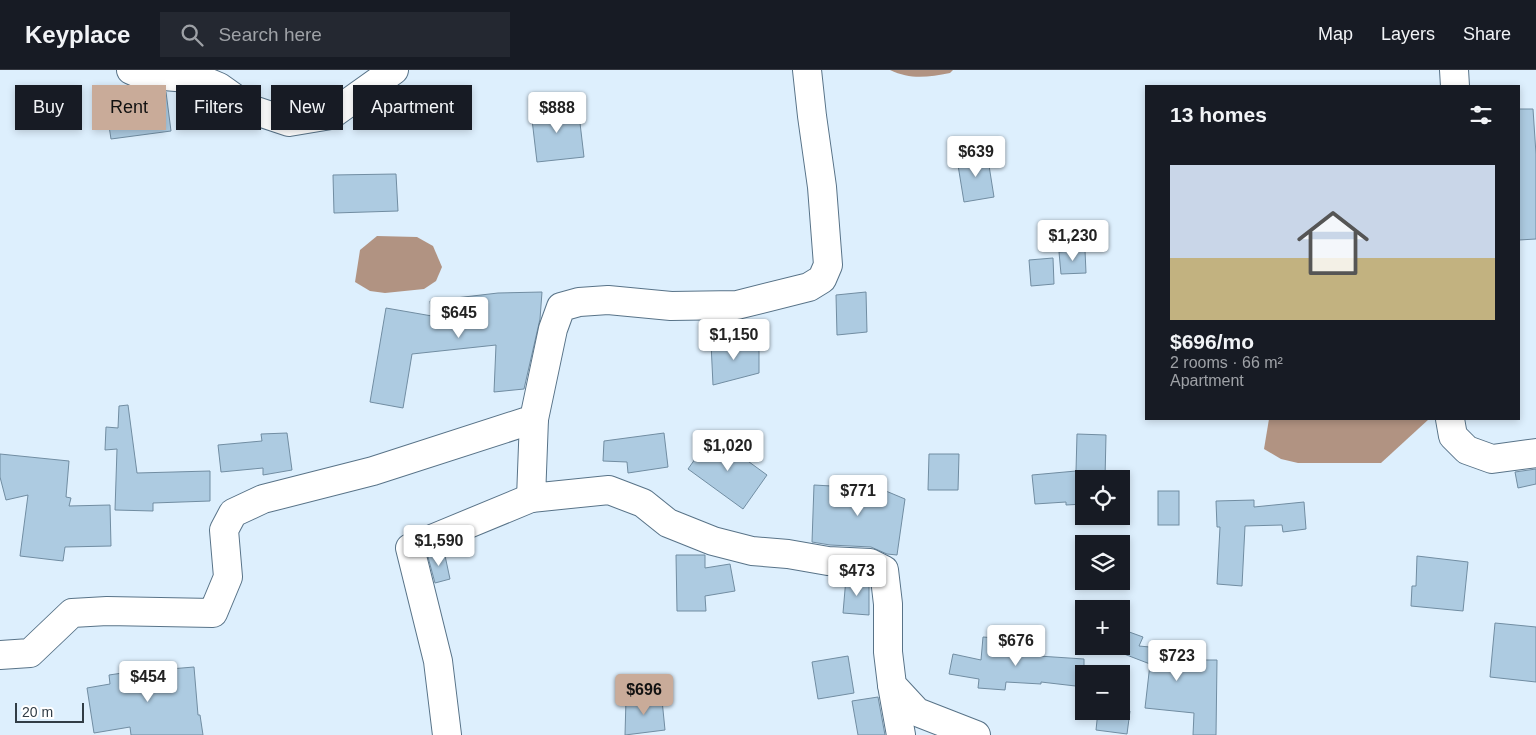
<!DOCTYPE html>
<meta charset="utf-8">
<style>
:root{--surface:#171b24;--page:#242831;--text:#f1f3f6;--muted:#9ea1a6;--line:#363941;--accent:#c9ab99}
body{margin:0;font-family:Arial,sans-serif;background:var(--page);color:var(--text);height:100vh;display:flex;flex-direction:column;font-size:19px;white-space:nowrap}
*{box-sizing:border-box;margin:0}
p{font-size:16px;color:var(--muted)}
.icon{flex:none;width:28px;height:28px;fill:none;stroke:currentColor;stroke-width:2;stroke-linecap:round;stroke-linejoin:round}
.map{position:relative;flex:1;overflow:hidden}
.panel{position:absolute;left:1145px;top:15px;width:375px;height:335px;display:flex;flex-direction:column;background:var(--surface);border-radius:0px;box-shadow:0 2px 8px #0003}
.panel>*{flex:none}
.banner{position:absolute;left:15px;top:15px;width:475px;height:45px;display:flex;gap:10px}
.fabs{position:absolute;left:1075px;top:400px;display:grid;gap:10px}
.fabs a{display:grid;place-items:center;width:55px;height:55px;border-radius:0px;background:var(--surface);box-shadow:0 2px 8px #0003;font-size:25px}
.scale{position:absolute;left:15px;bottom:12px;width:69px;box-sizing:border-box;padding-left:5px;border:2px solid #313d46;border-top:0;font-size:14px;line-height:18px;white-space:nowrap;color:#313d46;-webkit-text-stroke:4px #fff;paint-order:stroke}
.price{position:absolute;translate:-50% -42px;padding:0 11px;border-radius:5px;background:#fff;color:#222;font-size:16px;line-height:32px;filter:drop-shadow(0 1px 2px #0008)}
.price::after{content:'';position:absolute;left:50%;top:30px;width:15px;height:11px;margin-left:-8px;background:inherit;clip-path:polygon(0 0,100% 0,50% 100%)}
.price.on{background:var(--accent);color:#111}
ul{padding:0;list-style:none}
li{display:grid;align-content:center;gap:10px;height:265px;padding:0 25px}
li+li{border-top:1px solid var(--line)}
li span{display:grid;place-items:center;height:155px;border-radius:0px;color:#555}
li>.icon{margin-inline-start:auto}
span .icon{width:90px;height:90px;fill:#fffc;stroke-width:1}
li b{font-size:21px}
h2{display:flex;justify-content:space-between;align-items:center;height:60px;padding:0 25px;font-size:21px}
.chip{padding:0 18px;border-radius:0px;background:var(--surface);box-shadow:0 2px 8px #0003;font-size:18px;line-height:45px}
.chip.on{background:var(--accent);color:#111}
header{display:flex;align-items:center;gap:30px;box-sizing:border-box;height:70px;padding:0 25px;background:var(--surface);border-bottom:1px solid var(--line)}
header strong{font-size:24px}
nav{display:flex;gap:28px;margin-inline-start:auto;font-size:18px}
.search{width:350px;height:45px;background:var(--page);display:flex;align-items:center;gap:12px;box-sizing:border-box;padding:0 18px;border-radius:0px;color:var(--muted);font-size:19px}
.map>svg:first-child{display:block}
.water{fill:#b19382}
.building{fill:#adcbe1;stroke:#718da2}
.lines{fill:none;stroke-linecap:round;stroke-linejoin:round}
.minor-casing{stroke:#587388;stroke-width:30}
.minor{stroke:#fff;stroke-width:28}
</style>
<header>
<strong>Keyplace</strong>
<div class="search"><svg class="icon" aria-label="search" viewBox="0 0 24 24"><circle cx="10" cy="10" r="6"/><path d="M15 15l6 6"/></svg>Search here</div>
<nav><a>Map</a><a>Layers</a><a>Share</a></nav>
</header>
<div class="map">
<svg width="1536" height="665" viewBox="0 0 1536 665">
<rect width="100%" height="100%" fill="#ddeffd"/>
<g class="water">
<path d="M 890,0 L 953,0 L 950,3 C 928,7 911,10 890,0 Z"/>
<polygon points="377,166 417,167 433,176 442,197 436,211 424,219 385,223 370,221 355,212 360,180"/>
<polygon points="1269,349 1429,349 1381,393 1298,393 1281,389 1264,379"/>
</g>
<g class="building">
<polygon points="166,22 171,61 111,69 105,30"/>
<polygon points="578,36 584,87 537,92 531,41"/>
<polygon points="1519,39 1533,39 1536,84 1536,169 1519,170"/>
<polygon points="987,83 994,127 964,132 957,89"/>
<polygon points="396,104 398,141 334,143 333,105"/>
<polygon points="1085,180 1086,203 1061,204 1059,182"/>
<polygon points="1053,188 1054,214 1031,216 1029,190"/>
<polygon points="542,222 540,249 524,319 494,322 496,275 412,284 403,338 370,332 386,238 432,246 430,231 498,223"/>
<polygon points="866,222 867,262 837,265 836,225"/>
<polygon points="759,271 759,303 713,315 711,273"/>
<polygon points="128,335 137,403 210,401 210,431 153,433 153,441 115,440 117,379 105,380 106,357 118,358 119,336"/>
<polygon points="287,363 292,400 263,405 263,398 221,402 218,375 262,371 261,364"/>
<polygon points="664,363 668,397 628,403 627,392 603,391 604,371"/>
<polygon points="1077,364 1106,365 1105,409 1084,409 1084,434 1066,435 1066,432 1035,434 1032,405 1076,401"/>
<polygon points="712,365 767,405 743,439 688,399"/>
<polygon points="0,384 69,391 66,427 71,428 69,436 110,435 111,476 65,477 63,491 20,486 28,425 6,430 0,407"/>
<polygon points="929,384 959,384 958,420 928,420"/>
<polygon points="1536,399 1536,414 1518,418 1515,402"/>
<polygon points="850,406 905,429 897,485 887,484 871,477 830,475 812,472 814,415 849,417"/>
<rect x="1158" y="421" width="21" height="34"/>
<polygon points="1254,430 1254,437 1304,432 1306,459 1283,462 1282,455 1245,456 1242,516 1217,514 1220,457 1217,457 1216,431"/>
<polygon points="444,481 450,509 435,513 428,487"/>
<polygon points="676,485 705,485 705,498 730,494 735,521 705,526 706,541 677,541"/>
<polygon points="1417,486 1468,492 1463,541 1411,536 1412,516 1416,516"/>
<polygon points="846,508 869,510 869,545 843,543"/>
<polygon points="1495,553 1536,557 1536,612 1490,607"/>
<polygon points="1121,559 1143,567 1139,576 1181,580 1180,590 1217,590 1216,665 1193,665 1194,643 1145,638 1150,594 1111,579 1111,576 1121,576"/>
<polygon points="983,567 1010,569 1008,584 1084,589 1084,617 1041,612 1041,614 1006,612 1005,620 978,618 979,609 949,604 953,584 981,590"/>
<polygon points="848,586 854,623 818,629 812,592"/>
<polygon points="170,596 170,599 194,597 198,645 200,645 203,665 131,665 130,657 94,663 87,618 110,614 109,605"/>
<polygon points="878,627 885,665 858,665 852,631"/>
<polygon points="626,629 662,630 665,660 625,665"/>
<polygon points="1098,641 1130,641 1127,664 1096,660"/>
</g>
<g class="lines">
<defs>
<g id="minor">
<polyline points="131,0 140,4 200,9 219,17 250,39 289,52 331,45 394,0"/>
<polyline points="1454,0 1455,16"/>
<polyline points="534,349 531,428 609,420 643,433 668,453 713,471 752,481 788,484 828,491 870,493 884,500 888,534 888,582 892,615 917,642 976,665"/>
<polyline points="1450,349 1453,366 1467,380 1492,389 1536,383"/>
<polyline points="0,585 30,583 72,543 107,541 213,543 228,507 224,460 233,443 263,429 373,401 534,349 553,259 561,237 579,232 608,230 671,236 737,235 809,217 822,209 828,195 822,117 812,46 807,0"/>
<polyline points="892,615 901,665"/>
<polyline points="447,665 438,591 410,478 531,428"/>
</g>
</defs>
<use href="#minor" class="minor-casing"/>
<use href="#minor" class="minor"/>
</g>
</svg>
<div class="fabs">
<a><svg class="icon" aria-label="locate" viewBox="0 0 24 24"><circle cx="12" cy="12" r="6"/><path d="M12 2v4M12 18v4M2 12h4M18 12h4"/></svg></a>
<a><svg class="icon" aria-label="layers" viewBox="0 0 24 24"><path d="M12 4l9 5-9 5-9-5zM3 14l9 5 9-5"/></svg></a>
<a>+</a>
<a>−</a>
</div>
<div class="scale">20 m</div>
<b class="price" style="left:557px;top:64px">$888</b>
<b class="price" style="left:976px;top:108px">$639</b>
<b class="price" style="left:1073px;top:192px">$1,230</b>
<b class="price" style="left:459px;top:269px">$645</b>
<b class="price" style="left:734px;top:291px">$1,150</b>
<b class="price" style="left:728px;top:402px">$1,020</b>
<b class="price" style="left:858px;top:447px">$771</b>
<b class="price" style="left:439px;top:497px">$1,590</b>
<b class="price" style="left:857px;top:527px">$473</b>
<b class="price" style="left:1016px;top:597px">$676</b>
<b class="price" style="left:1177px;top:612px">$723</b>
<b class="price" style="left:148px;top:633px">$454</b>
<b class="price on" style="left:644px;top:646px">$696</b>
<div class="banner">
<a class="chip">Buy</a>
<a class="chip on">Rent</a>
<a class="chip">Filters</a>
<a class="chip">New</a>
<a class="chip">Apartment</a>
</div>
<section class="panel">
<h2>13 homes<svg class="icon" aria-label="filters" viewBox="0 0 24 24"><path d="M4 7h16M4 17h16"/><circle cx="9" cy="7" r="2"/><circle cx="15" cy="17" r="2"/></svg></h2>
<ul>
<li><span style="background:linear-gradient(#c9d6e8 60%,#c2b280 0)"><svg class="icon" aria-label="home" viewBox="0 0 24 24"><path d="M3 11l9-7 9 7M6 9v11h12V9"/></svg></span><div><b>$696/mo</b><p>2 rooms · 66 m²</p><p>Apartment</p></div></li>
</ul>
</section>
</div>
